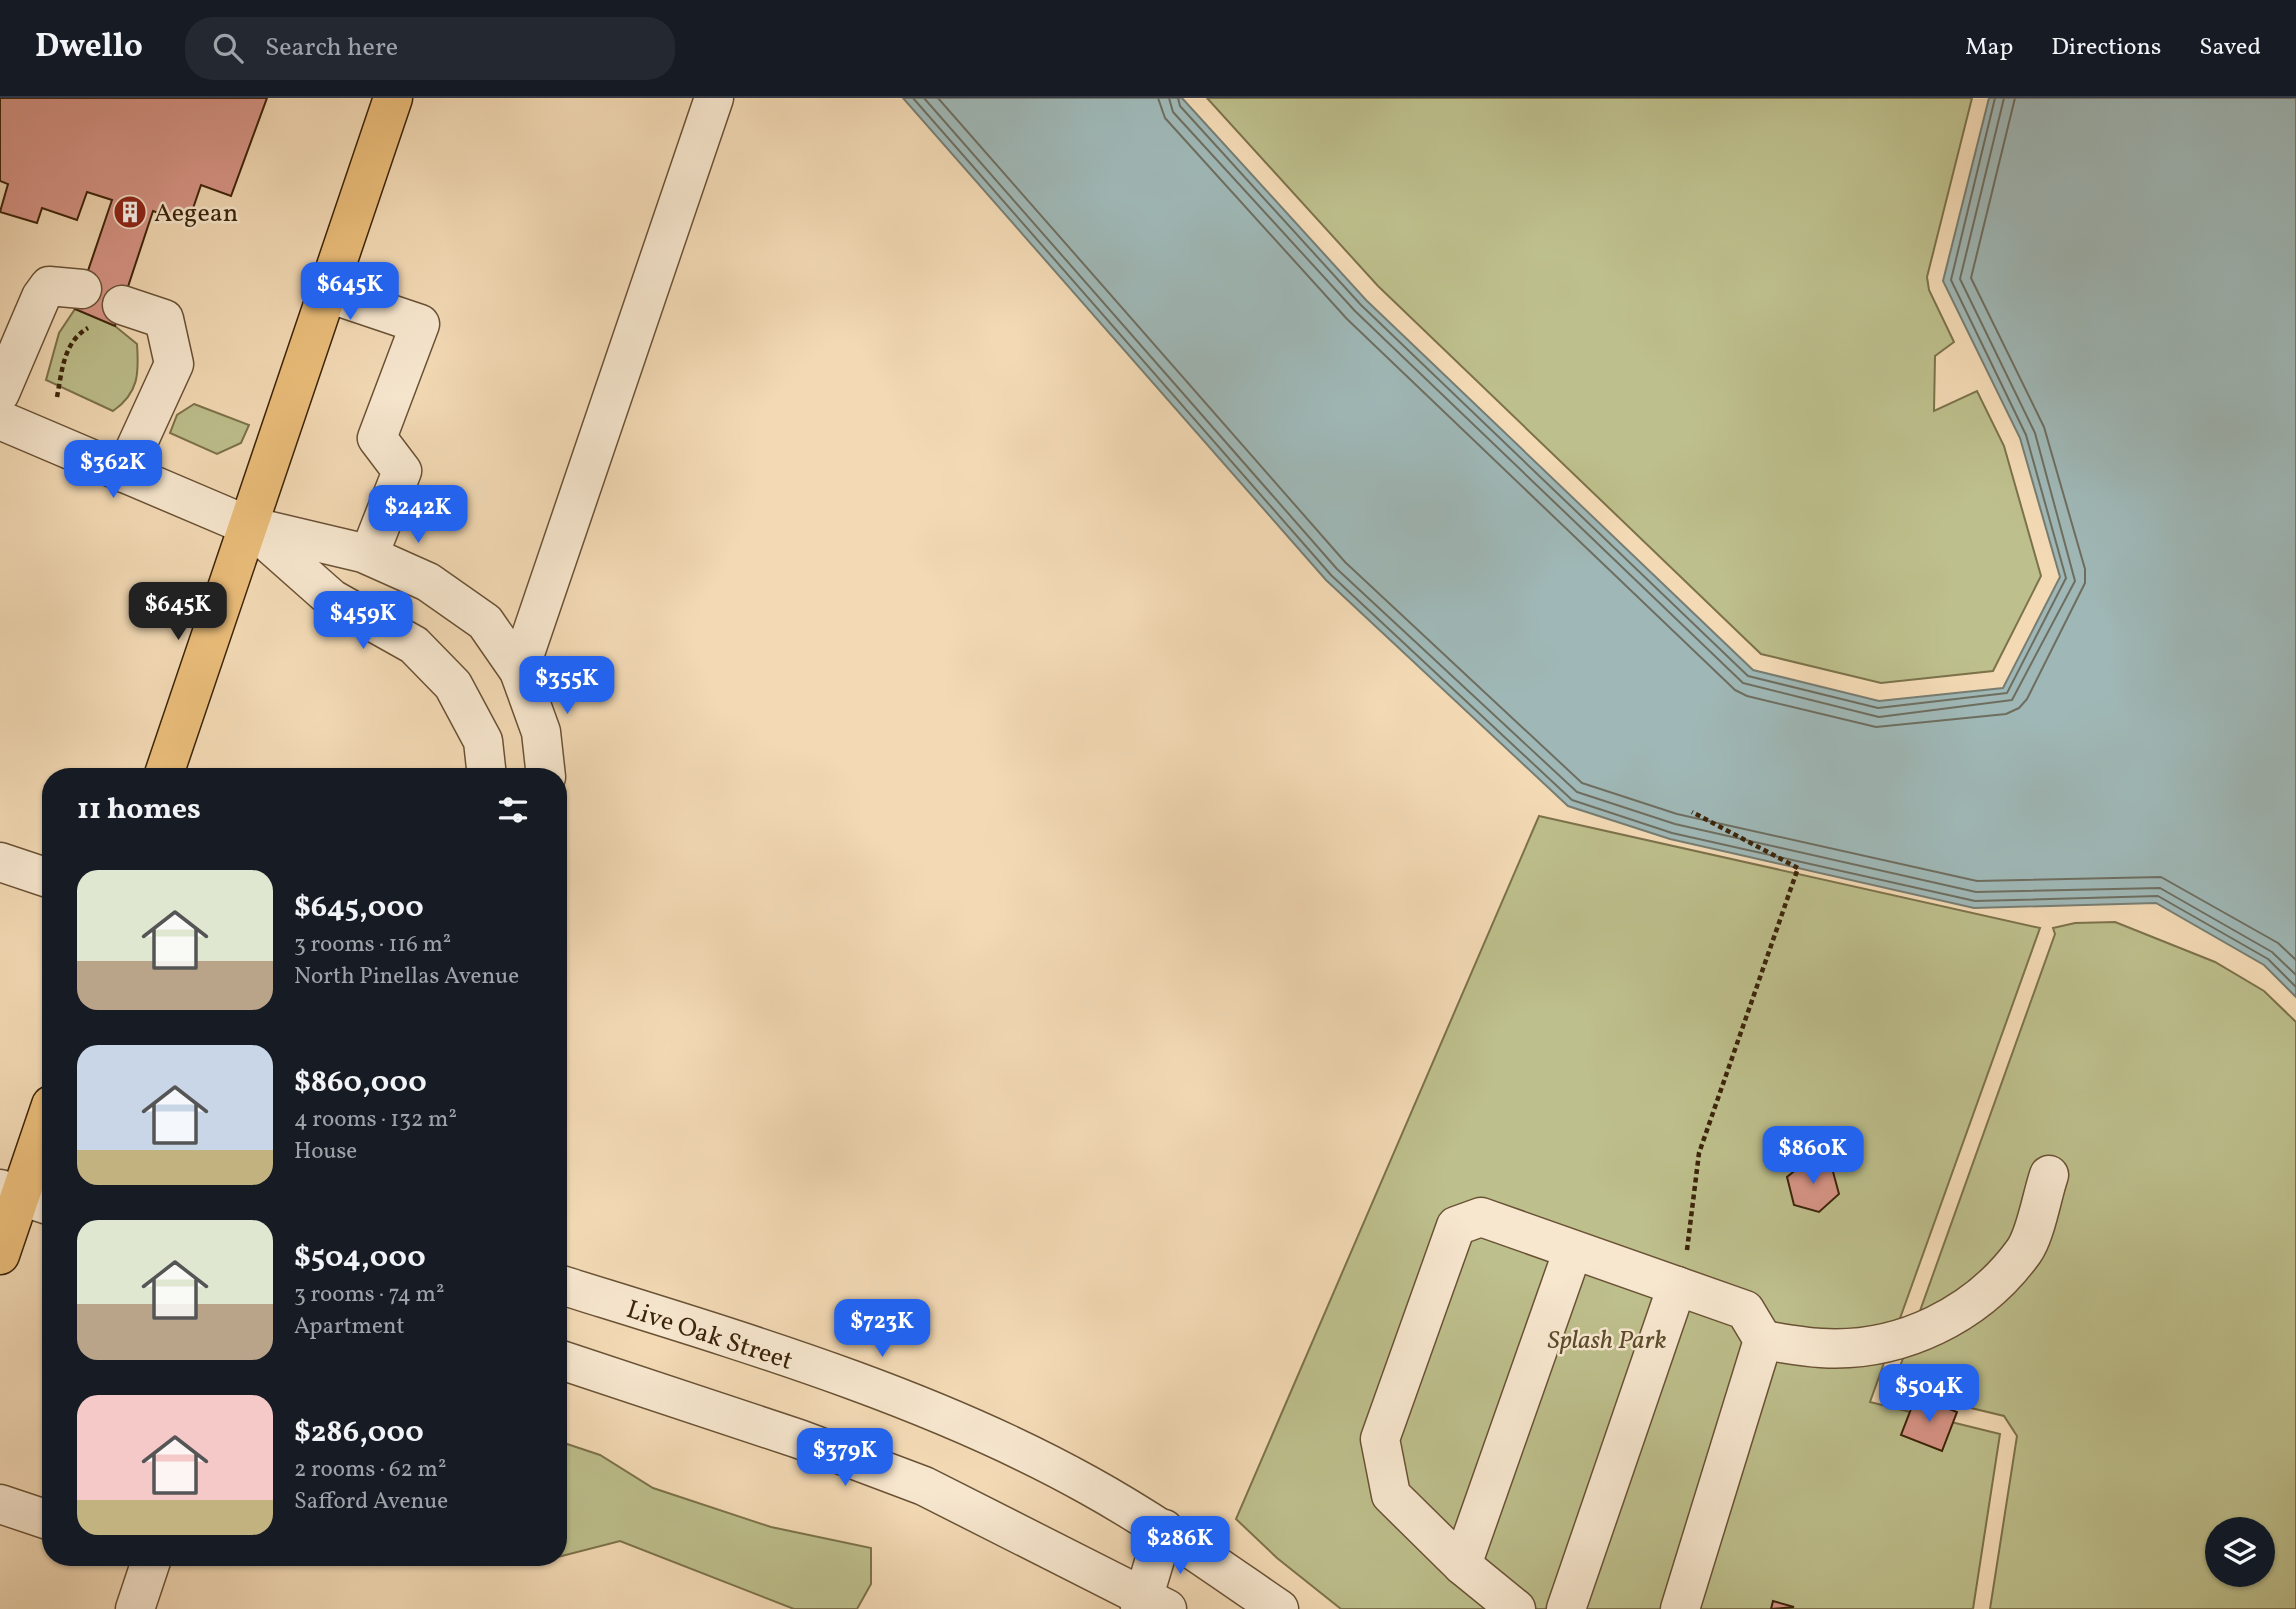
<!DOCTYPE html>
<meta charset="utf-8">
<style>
:root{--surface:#171b24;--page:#242831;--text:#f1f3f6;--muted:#9ea1a6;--line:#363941;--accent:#2563eb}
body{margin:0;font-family:Vollkorn,serif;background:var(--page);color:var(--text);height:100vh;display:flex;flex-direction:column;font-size:26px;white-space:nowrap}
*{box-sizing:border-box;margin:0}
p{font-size:23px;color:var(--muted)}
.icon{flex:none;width:38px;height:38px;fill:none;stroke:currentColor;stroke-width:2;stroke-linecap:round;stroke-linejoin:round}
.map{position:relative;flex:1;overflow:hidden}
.side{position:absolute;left:42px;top:670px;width:525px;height:798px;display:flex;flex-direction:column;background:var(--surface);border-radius:28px;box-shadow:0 2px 5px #0004}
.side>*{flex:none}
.buttons{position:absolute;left:2205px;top:1419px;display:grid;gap:14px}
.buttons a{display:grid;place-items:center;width:70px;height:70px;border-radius:50%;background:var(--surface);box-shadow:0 2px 5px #0004;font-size:35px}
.price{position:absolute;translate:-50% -60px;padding:0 16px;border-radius:14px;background:var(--accent);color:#fff;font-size:23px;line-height:46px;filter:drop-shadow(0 2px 4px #0008)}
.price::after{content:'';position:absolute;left:50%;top:42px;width:21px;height:16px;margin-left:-10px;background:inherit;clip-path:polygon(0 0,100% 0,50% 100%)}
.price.current{background:#222;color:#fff}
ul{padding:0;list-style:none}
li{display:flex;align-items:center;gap:21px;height:175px;padding:0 35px}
li span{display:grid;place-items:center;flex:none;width:196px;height:140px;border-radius:21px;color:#555}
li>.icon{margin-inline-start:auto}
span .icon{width:84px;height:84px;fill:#fffc;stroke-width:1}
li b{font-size:30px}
h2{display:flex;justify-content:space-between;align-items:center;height:84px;padding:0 35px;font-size:30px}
header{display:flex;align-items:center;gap:42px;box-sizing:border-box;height:98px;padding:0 35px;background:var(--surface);border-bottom:2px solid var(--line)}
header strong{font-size:33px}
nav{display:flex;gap:38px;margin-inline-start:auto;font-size:24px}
.search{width:490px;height:63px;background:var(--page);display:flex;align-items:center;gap:18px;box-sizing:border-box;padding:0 24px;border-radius:28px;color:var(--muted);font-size:26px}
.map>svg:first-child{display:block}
.green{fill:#bdbf8c;stroke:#7c724b;stroke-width:2;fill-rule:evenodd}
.water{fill:#9fb8b7;stroke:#777d72;stroke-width:2}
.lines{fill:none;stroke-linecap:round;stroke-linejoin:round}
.shore{stroke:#6e6e60;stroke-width:2}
.building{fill:#d89587;stroke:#3c240a;stroke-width:2}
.minor-casing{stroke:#6a5235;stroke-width:41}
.major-casing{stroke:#3c240a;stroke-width:41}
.path{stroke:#3c240a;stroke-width:4.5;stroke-dasharray:5 3.5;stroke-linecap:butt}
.minor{stroke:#f7e7cf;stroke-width:38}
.major{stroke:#eabd7a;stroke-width:38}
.labels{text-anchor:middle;stroke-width:5;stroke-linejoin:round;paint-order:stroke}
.poi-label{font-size:26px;fill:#3c240a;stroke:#f7e7cf;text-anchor:start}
.street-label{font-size:26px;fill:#3c240a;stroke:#f7e7cf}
.park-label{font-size:26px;font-style:italic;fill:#5c4b2a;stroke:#f7e7cf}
</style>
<header>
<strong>Dwello</strong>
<div class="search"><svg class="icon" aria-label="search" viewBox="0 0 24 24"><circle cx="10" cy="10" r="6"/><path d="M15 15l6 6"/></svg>Search here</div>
<nav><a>Map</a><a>Directions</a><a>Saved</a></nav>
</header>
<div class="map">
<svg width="2296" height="1511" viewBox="0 0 2296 1511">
<rect width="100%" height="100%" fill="#f3dab5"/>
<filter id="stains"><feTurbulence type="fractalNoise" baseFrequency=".00286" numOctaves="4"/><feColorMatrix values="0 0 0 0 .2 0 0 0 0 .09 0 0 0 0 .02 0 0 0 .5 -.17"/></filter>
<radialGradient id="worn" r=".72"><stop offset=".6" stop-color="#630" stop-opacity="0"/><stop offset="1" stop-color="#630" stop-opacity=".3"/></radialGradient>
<g class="green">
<polygon points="1207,0 1972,0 1927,179 1929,192 1954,244 1935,258 1934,313 1977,293 2004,348 2041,478 1993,573 1881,585 1761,556 1378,188"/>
<path d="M 75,211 L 115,228 L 137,246 C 139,275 139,295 113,313 L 46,282 L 59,235 Z"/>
<polygon points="194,306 249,327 241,345 217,356 170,335 177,317"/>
<polygon points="1539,718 2040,830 1870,1304 2000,1336 1973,1511 1341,1511 1277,1460 1236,1421"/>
<path d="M 2115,824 L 2215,864 L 2264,893 L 2296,924 L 2296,1511 L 1990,1511 L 2017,1338 L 2004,1318 L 1892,1291 L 2055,836 L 2053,830 L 2075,825 ZM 2217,1432 L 2263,1432 L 2263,1477 L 2217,1477 Z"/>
<polygon points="558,1343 600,1357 653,1390 771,1429 871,1450 871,1486 857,1511 794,1511 620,1443 558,1459"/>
</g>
<polygon class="water" points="903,0 1182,0 1366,202 1753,572 1879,603 2003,590 2060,479 2020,340 1943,183 1989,0 2296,0 2296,899 2264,867 2156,805 1974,810 1670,741 1568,708 1326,482"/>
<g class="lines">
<g class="shore">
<polyline points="913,0 1331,477 1572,702 1672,735 1975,803 2158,798 2268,861 2296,889"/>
<polyline points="924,0 1337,471 1577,694 1675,726 1976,794 2160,790 2272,854 2296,877"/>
<polyline points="938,0 1345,464 1582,685 1677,716 1977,783 2161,779 2278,845 2296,862"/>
<polyline points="1158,0 1165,20 1347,221 1735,592 1747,598 1876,629 2006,616 2019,610 2027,601 2085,485 2085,471 2044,329 1971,180 2015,0"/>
<polyline points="1169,0 1173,14 1355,213 1743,585 1879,619 2012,602 2075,483 2035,335 1960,181 2004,0"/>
<polyline points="1178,0 1180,8 1361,207 1748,578 1878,610 2007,595 2066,480 2026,337 1951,182 1995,0"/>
</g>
</g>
<g class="building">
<polygon points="0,0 267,0 231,98 201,87 188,125 153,113 115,228 75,211 112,102 87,94 77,122 42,110 37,125 0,114 8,86 0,83"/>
<polygon points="1807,1063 1832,1070 1839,1096 1819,1114 1794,1107 1787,1079"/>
<polygon points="1916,1298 1957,1314 1942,1353 1901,1337"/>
<polygon points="1773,1503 1794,1509 1771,1511"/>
</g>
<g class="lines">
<defs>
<g id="minor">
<polyline points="328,195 420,226 377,340 402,373 369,457"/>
<polyline points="122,207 164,221 174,266 124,375"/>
<polyline points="0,295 41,199 49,188 82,191"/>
<polyline points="0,322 249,428 363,455 428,484 485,524 519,573 541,634 546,679"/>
<polyline points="254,432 332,501 414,547 453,587 483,643 487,679"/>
<polyline points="519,573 714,0"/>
<polyline points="0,764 51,781"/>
<polyline points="0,1091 51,1108"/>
<path d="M 558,1186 C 734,1241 927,1297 1088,1387 C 1155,1424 1216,1468 1279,1511"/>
<path d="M 1763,1242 C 1782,1245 1802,1249 1821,1250 C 1900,1255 1978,1217 2024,1153 C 2036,1136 2042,1097 2049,1077"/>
<polyline points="558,1261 799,1341 924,1388 1167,1511"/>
<polyline points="0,1406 51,1423"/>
<polyline points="1462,1467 1573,1152"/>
<polyline points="135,1511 152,1460"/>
<polyline points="1140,1511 1164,1431"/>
<polyline points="1516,1511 1462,1467 1391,1397 1380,1341 1456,1128 1481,1119 1745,1212 1763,1242 1680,1511"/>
<polyline points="1566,1511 1677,1188"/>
</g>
<g id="major">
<polyline points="163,679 393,0"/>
<polyline points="0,1157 51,1007"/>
</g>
</defs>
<use href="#minor" class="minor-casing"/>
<use href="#major" class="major-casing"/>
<g class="path">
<path d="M 57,299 C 62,274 63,244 88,230"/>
<polyline points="1687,1152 1699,1055 1798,770 1692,714"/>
</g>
<use href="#minor" class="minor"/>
<use href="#major" class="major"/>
</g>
<defs>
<symbol id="building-disc" viewBox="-11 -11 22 22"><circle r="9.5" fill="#8f2418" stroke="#f7e7cf"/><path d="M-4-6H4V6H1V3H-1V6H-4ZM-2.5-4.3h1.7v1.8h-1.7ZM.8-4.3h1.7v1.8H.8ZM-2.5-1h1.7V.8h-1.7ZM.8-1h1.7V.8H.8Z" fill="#fff"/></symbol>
</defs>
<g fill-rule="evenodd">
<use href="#building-disc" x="111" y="95" width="38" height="38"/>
</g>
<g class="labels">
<g class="poi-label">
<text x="154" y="123">Aegean</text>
</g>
<g class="street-label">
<text transform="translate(710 1236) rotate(18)" y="9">Live Oak Street</text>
</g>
<g class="park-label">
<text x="1607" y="1250">Splash Park</text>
</g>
</g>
<rect width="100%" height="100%" filter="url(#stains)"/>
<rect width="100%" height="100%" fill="url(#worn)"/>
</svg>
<div class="buttons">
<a><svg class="icon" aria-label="layers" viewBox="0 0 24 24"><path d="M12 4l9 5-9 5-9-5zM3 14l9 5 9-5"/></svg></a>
</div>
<b class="price" style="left:350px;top:224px">$645K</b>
<b class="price" style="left:113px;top:402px">$362K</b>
<b class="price" style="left:418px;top:447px">$242K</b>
<b class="price current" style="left:178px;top:544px">$645K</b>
<b class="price" style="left:363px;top:553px">$459K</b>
<b class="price" style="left:567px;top:618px">$355K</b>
<b class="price" style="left:1813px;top:1088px">$860K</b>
<b class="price" style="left:882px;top:1261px">$723K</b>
<b class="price" style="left:1929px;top:1326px">$504K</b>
<b class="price" style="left:845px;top:1390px">$379K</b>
<b class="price" style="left:1180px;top:1478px">$286K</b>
<section class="side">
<h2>11 homes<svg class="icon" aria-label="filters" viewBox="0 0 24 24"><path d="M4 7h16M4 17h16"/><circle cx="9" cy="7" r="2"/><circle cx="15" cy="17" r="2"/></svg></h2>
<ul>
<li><span style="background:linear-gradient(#dfe7d0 65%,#b9a48a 0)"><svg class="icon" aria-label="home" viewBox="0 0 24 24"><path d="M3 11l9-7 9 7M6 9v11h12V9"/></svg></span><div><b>$645,000</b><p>3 rooms · 116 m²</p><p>North Pinellas Avenue</p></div></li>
<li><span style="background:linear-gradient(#c9d6e8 75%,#c2b280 0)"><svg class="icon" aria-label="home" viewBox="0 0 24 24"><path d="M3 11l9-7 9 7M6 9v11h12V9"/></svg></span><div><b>$860,000</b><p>4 rooms · 132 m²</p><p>House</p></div></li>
<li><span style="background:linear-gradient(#dfe7d0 60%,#b9a48a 0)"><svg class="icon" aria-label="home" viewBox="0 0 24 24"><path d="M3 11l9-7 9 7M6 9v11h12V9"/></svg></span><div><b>$504,000</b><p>3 rooms · 74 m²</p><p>Apartment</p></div></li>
<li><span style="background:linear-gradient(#f6c9c9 75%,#c2b280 0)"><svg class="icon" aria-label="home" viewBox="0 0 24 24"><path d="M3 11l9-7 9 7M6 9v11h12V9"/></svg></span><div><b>$286,000</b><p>2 rooms · 62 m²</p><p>Safford Avenue</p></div></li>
</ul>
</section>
</div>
